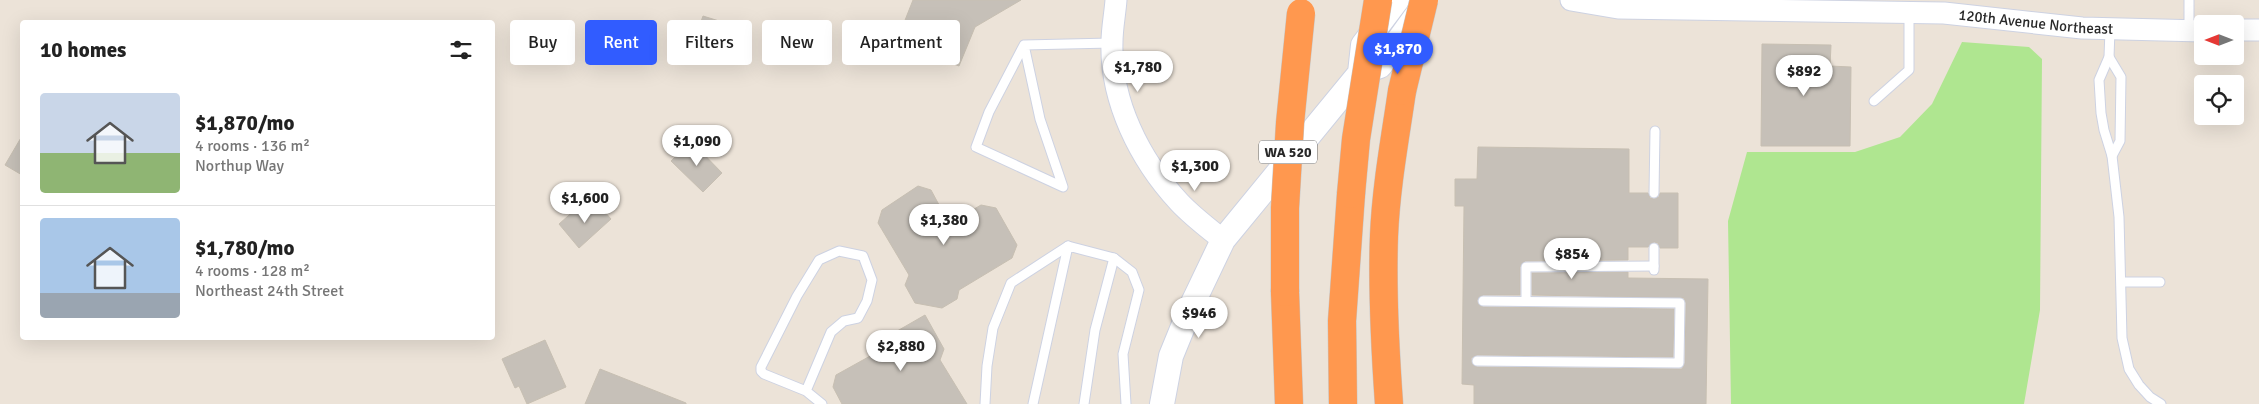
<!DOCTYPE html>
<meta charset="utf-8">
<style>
:root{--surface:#fff;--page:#f2f2f2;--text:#222;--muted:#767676;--line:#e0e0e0;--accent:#315cff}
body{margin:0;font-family:Signika,sans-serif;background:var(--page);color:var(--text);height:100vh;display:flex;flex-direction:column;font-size:19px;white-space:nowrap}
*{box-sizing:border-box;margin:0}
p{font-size:16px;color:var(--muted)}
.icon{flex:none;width:28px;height:28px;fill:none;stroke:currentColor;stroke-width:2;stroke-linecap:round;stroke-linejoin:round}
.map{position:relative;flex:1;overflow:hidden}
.side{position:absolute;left:20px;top:20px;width:475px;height:320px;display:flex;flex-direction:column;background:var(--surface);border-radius:5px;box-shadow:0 5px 20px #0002}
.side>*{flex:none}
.banner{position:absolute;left:510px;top:20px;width:475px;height:45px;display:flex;gap:10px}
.needle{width:32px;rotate:270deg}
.controls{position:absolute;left:2194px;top:15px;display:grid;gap:10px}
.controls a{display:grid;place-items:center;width:50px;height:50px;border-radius:5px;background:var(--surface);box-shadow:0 5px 20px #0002;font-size:25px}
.price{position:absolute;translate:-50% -42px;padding:0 11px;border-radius:18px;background:#fff;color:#222;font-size:16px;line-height:32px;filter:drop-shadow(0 1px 2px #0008)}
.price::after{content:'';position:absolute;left:50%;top:30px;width:15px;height:11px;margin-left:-8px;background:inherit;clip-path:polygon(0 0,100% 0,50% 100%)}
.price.current{background:var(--accent);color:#fff}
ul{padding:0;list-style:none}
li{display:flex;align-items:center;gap:15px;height:125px;padding:0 20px}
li+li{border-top:1px solid var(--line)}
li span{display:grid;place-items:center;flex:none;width:140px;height:100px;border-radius:5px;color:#555}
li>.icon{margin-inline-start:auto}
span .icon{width:60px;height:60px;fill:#fffc;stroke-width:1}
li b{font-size:21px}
h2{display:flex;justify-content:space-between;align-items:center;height:60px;padding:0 20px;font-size:21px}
.chip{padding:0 18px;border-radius:5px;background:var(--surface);box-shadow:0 5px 20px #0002;font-size:18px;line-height:45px}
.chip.current{background:var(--accent);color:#fff}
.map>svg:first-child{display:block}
.green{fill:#afe690}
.building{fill:#c6c0b8;stroke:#c7bfb2}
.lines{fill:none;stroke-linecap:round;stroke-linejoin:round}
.service-casing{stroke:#cdd2e2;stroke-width:11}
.tertiary-casing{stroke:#cdd2e2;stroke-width:23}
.secondary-casing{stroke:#cdd2e2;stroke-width:26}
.motorway-casing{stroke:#c7c7c7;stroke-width:29}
.service{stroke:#fff;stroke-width:9}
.tertiary{stroke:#fff;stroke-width:21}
.secondary{stroke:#fff;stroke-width:24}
.motorway{stroke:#ff984f;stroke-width:28}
.motorway-bridge-casing{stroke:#c7c7c7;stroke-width:29;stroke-linecap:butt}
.motorway-bridge{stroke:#ff984f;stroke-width:28}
.labels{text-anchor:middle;stroke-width:5;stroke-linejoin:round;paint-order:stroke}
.shield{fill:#fff;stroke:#686868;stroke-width:1}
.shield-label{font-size:14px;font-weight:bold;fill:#282828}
.street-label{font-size:15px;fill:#282828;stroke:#fff}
</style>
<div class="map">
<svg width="2259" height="404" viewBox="0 0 2259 404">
<rect width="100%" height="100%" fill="#ece3d8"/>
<polygon class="green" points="1962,42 2029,47 2042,59 2040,310 2024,404 1731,404 1728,221 1747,152 1855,152 1900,137 1932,104"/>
<g class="building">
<polygon points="913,0 1021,0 975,27 959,66 896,43"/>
<polygon points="703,16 732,25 724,51 694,41"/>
<polygon points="1762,44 1831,45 1830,66 1851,67 1850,146 1761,146"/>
<polygon points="22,136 22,175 5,165"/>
<polygon points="691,141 722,173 703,192 671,161"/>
<polygon points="1478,147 1629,149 1629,193 1648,193 1650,198 1654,199 1659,197 1660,193 1678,193 1678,248 1660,248 1658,243 1654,242 1648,247 1628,247 1628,260 1525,261 1520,267 1520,295 1483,295 1477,300 1478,304 1483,307 1674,309 1673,357 1477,355 1471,358 1472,364 1477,367 1682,369 1685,363 1686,303 1684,298 1532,295 1532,273 1628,272 1628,278 1708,279 1706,404 1474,404 1474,385 1462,384 1464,206 1455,206 1455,179 1477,179"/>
<polygon points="918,186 931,190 945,216 957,219 981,205 996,208 1017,245 1012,258 959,290 957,299 942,308 915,303 905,285 909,275 878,223 882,210"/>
<polygon points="596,202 611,219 579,248 559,224 577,208 583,214"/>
<polygon points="925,315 944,349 940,360 967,404 842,404 833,387 836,375 890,345 892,334"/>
<polygon points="545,340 566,387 527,404 519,386 515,388 502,359"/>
<polygon points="600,369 686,403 686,404 585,404"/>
</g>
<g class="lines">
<defs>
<g id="service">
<polyline points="2189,0 2189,31"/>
<polyline points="2110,30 2109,57 2099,80 2101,113 2104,130 2112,156 2119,217 2122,338 2129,369 2139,385 2150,397 2161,404"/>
<polyline points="1024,45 1040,119 1063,187 976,147 989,112 1024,45 1111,43"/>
<polyline points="2109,57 2121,77 2120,141 2112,156"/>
<polyline points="1874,101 1909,70 1909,13"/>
<polyline points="1654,193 1655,131"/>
<polyline points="1654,270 1654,248"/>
<polyline points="2122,282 2160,282"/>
<polyline points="1526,301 1526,267 1654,266"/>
<polyline points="1477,361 1679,363 1680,303 1483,301"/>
<polyline points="806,391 831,332 844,321 858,318 867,301 872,280 863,256 839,251 819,260 797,296 761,367 761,371 764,374 806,391 822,404"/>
<polyline points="985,404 987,366 993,328 1011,283 1068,246"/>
<polyline points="1033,404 1068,246 1114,258 1132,272 1139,290 1123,354 1126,404"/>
<polyline points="1084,404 1095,330 1114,258"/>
</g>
<g id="tertiary">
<path d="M 1116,0 C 1115,14 1112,28 1112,42 C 1110,101 1140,160 1179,202 C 1192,216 1208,228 1223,240"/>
<path id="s1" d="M 1571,0 L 1618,8 L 1944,13 L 2082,28 L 2202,31"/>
<polyline points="2235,30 2259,30"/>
</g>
<g id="secondary">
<polyline points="1360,73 1380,66 1419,12"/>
<polyline points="1162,404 1171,356 1191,307 1223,240 1360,73 1363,45 1397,0"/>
</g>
<g id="motorway">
<polyline points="1285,292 1289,404"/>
<polyline points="1343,404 1342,321 1351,194"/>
<path d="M 1389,404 C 1385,348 1382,292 1384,236 C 1386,187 1395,139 1402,91"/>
</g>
</defs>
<use href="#service" class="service-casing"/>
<use href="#tertiary" class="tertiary-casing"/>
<use href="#secondary" class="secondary-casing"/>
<use href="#motorway" class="motorway-casing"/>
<use href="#service" class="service"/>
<use href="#tertiary" class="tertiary"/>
<use href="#secondary" class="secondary"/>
<use href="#motorway" class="motorway"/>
<defs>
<g id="motorway-bridge">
<polyline points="1402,91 1424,0"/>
<polyline points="1351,194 1356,139 1378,0"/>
<polyline points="1285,292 1285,208 1290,123 1301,13"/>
</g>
</defs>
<use href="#motorway-bridge" class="motorway-bridge-casing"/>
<use href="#motorway-bridge" class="motorway-bridge"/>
</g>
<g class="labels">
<rect class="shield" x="1259" y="140.5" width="58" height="23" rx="4"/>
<g class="shield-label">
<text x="1288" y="157">WA 520</text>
</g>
<g class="street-label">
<text dy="5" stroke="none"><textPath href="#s1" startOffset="466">120th Avenue Northeast</textPath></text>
</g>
</g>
</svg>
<div class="controls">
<a><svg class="needle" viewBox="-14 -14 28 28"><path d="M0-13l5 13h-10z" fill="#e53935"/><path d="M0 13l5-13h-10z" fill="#767676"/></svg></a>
<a><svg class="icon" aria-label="locate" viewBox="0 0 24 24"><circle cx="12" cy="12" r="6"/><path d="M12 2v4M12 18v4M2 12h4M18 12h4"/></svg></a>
</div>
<b class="price current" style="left:1398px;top:75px">$1,870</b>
<b class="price" style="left:1138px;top:93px">$1,780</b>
<b class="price" style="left:1804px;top:97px">$892</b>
<b class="price" style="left:697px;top:167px">$1,090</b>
<b class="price" style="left:1195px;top:192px">$1,300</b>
<b class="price" style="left:585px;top:224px">$1,600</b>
<b class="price" style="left:944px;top:246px">$1,380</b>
<b class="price" style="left:1572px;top:280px">$854</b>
<b class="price" style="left:1199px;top:339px">$946</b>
<b class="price" style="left:901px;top:372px">$2,880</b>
<div class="banner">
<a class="chip">Buy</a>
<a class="chip current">Rent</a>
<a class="chip">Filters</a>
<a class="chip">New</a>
<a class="chip">Apartment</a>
</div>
<section class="side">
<h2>10 homes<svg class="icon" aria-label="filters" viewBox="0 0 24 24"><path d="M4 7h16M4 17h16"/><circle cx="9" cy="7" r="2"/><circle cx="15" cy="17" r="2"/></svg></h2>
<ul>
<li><span style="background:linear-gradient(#c9d6e8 60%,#8fb573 0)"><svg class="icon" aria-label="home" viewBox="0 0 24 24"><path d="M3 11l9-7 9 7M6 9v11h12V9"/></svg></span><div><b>$1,870/mo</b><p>4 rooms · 136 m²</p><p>Northup Way</p></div></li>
<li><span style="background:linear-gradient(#a9c7e8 75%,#9aa5b1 0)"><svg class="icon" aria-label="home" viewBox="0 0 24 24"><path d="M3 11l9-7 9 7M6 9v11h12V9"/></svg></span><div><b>$1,780/mo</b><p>4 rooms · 128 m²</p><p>Northeast 24th Street</p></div></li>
</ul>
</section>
</div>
